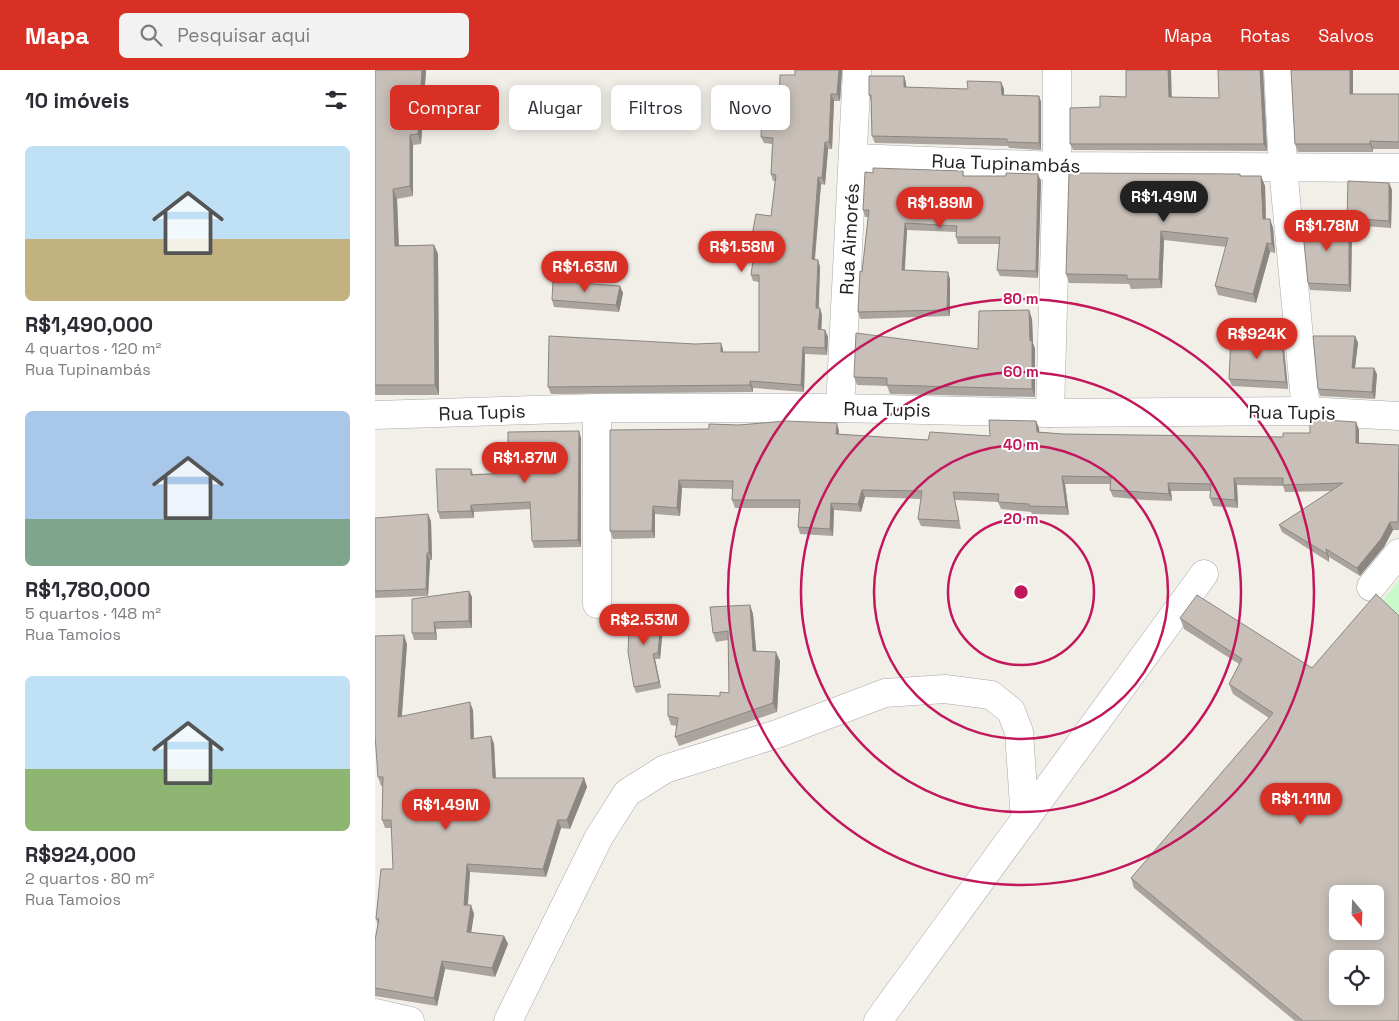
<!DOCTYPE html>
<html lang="pt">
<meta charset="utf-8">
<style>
:root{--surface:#fff;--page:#f2f2f3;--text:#2b2b33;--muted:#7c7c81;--accent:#d93025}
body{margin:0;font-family:"Space Grotesk",sans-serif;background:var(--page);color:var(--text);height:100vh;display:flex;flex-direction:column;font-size:19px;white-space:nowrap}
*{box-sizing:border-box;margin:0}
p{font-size:16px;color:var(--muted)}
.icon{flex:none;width:28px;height:28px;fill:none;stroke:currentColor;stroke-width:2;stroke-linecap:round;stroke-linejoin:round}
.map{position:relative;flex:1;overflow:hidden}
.sheet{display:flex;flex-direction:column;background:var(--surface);width:375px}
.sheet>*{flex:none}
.guide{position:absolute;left:15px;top:15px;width:475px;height:45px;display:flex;gap:10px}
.needle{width:32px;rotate:161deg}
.tools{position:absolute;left:954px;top:815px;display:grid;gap:10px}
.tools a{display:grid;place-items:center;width:55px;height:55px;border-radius:8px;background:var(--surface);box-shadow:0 2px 12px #0003;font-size:25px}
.price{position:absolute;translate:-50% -42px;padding:0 11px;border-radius:18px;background:var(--accent);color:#fff;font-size:16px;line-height:32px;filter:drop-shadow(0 1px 2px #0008)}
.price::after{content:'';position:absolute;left:50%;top:30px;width:15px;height:11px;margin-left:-8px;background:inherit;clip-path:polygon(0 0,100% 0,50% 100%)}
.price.selected{background:#222;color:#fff}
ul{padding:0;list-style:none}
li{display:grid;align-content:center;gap:10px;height:265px;padding:0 25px}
li span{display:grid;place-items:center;height:155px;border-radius:8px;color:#555}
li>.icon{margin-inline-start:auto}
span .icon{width:90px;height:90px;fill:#fffc;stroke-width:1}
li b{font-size:21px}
h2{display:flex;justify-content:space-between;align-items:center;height:60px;padding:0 25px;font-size:21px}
.pill{padding:0 18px;border-radius:8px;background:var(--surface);box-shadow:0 2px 12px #0003;font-size:18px;line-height:45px}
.pill.selected{background:var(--accent);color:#fff}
header{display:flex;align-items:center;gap:30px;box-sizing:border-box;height:70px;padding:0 25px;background:var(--accent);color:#fff}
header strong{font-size:24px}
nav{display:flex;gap:28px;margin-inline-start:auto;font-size:18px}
.search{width:350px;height:45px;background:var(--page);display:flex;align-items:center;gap:12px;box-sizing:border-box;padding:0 18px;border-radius:8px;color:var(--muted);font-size:19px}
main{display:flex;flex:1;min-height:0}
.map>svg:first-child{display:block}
.park{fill:#c8facc}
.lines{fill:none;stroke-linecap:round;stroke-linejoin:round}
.minor-casing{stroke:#a9a9a9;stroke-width:29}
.minor{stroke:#fff;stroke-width:28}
.wall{fill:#aba49e}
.shaded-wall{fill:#8b8681}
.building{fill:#c7bfb8;stroke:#8b8681;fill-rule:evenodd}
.ring{fill:none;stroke:#c2185b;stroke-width:2.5}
.labels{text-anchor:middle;stroke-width:4;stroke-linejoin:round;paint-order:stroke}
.street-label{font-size:19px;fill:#222;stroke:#fff}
.centre{fill:#c2185b;stroke:#fff;stroke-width:2.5}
.ring-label{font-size:15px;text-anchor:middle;font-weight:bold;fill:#c2185b;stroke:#fff;stroke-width:4;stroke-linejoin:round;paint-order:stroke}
</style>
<header>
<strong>Mapa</strong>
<div class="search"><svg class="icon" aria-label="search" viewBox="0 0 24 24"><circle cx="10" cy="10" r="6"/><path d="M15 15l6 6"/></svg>Pesquisar aqui</div>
<nav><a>Mapa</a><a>Rotas</a><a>Salvos</a></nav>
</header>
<main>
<section class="sheet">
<h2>10 imóveis<svg class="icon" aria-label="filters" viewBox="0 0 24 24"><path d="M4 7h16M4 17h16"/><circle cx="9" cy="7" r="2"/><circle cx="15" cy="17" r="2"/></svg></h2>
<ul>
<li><span style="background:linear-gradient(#bfe0f5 60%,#c2b280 0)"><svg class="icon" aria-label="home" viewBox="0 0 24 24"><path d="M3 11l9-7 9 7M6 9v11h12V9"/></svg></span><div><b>R$1,490,000</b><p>4 quartos · 120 m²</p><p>Rua Tupinambás</p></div></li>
<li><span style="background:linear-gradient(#a9c7e8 70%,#7fa58c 0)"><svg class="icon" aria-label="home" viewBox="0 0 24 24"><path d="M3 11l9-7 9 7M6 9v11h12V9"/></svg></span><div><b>R$1,780,000</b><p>5 quartos · 148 m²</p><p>Rua Tamoios</p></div></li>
<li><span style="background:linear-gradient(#bfe0f5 60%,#8fb573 0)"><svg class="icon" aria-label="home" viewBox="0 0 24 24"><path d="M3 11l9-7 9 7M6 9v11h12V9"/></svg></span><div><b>R$924,000</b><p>2 quartos · 80 m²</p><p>Rua Tamoios</p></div></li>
</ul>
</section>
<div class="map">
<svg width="1024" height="951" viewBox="0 0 1024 951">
<rect width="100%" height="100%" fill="#f2efe9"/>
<polygon class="park" points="1024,510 1024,553 1004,534"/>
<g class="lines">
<defs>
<g id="minor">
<polyline points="903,0 908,98 931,341"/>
<polyline points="479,88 682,96 1024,98"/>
<polyline points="222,338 222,534"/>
<polyline points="465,338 482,0"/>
<polyline points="675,343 682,96 682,0"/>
<polyline points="0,345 222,338 465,338 675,343 931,341 1024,346"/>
<polyline points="996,517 1024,483"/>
<polyline points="0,943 35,951"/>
<polyline points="133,951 224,767 252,723 290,699 402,664 510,623 570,619 616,625 636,641 644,662 650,750"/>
<polyline points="503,951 829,504"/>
</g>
</defs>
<use href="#minor" class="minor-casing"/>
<use href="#minor" class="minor"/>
</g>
<g class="wall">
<polygon points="0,0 51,0 46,74 38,75 38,126 22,129 24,175 59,175 63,184 64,325 0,325"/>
<polygon points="420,0 467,0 465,31 459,31 457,79 453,79 450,115 446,114 440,190 443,190 445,197 444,238 447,245 446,260 450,260 453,267 452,285 430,284 429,322 378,318 378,322 176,324 173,317 348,279 348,282 384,282 384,212 378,211 376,205 379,183 378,183 375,176 396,146 400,111 398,111 396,104 397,74 389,73 386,67 404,42 420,5"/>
<polygon points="751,0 796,0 796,28 844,28 888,0 892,81 698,80 695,74 725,37 751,27"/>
<polygon points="916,0 978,0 978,24 1024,24 1024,79 998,79 998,82 923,82 920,74"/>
<polygon points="529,6 531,13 531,17 593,19 626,12 629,19 629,25 664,26 666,32 666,80 634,78 633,76 500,73 497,66 496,32 494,25"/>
<polygon points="588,101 589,106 666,111 663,208 625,206 622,200 625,174 583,174 581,167 581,162 532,160 530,200 575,209 575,246 485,249 483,242 493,147 490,147 488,140"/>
<polygon points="865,104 866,106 886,106 890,116 891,149 895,149 898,158 900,183 895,182 881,233 843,225 840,216 851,177 789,170 787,218 756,219 754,214 694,213 691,204"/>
<polygon points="1014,113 1017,120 1016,158 975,155 977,159 976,222 935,220 933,213 974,152 972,148"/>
<polygon points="245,216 248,223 244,242 179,237 177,230"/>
<polygon points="654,240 657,249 658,273 660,279 660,327 515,324 512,316 482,315 479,307 603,279"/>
<polygon points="980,266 983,273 980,298 1002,304 1000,329 945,326 943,319"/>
<polygon points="907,272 909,279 913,319 857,316 854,309"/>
<polygon points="661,351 664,358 664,362 688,364 908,367 935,363 981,352 984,360 984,373 1024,375 1024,460 1018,460 1009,477 985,506 954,487 954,492 907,462 904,455 956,421 910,422 908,416 862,415 863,438 838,436 835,428 835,421 796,421 797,431 769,430 738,427 735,420 736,414 690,414 694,445 657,444 656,442 626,439 623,432 580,430 586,459 546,456 543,449 546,429 490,427 486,442 459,440 458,466 425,464 423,457 424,438 360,438 357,430 358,419 307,418 305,446 280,444 280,468 238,469 235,461 235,360 464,361 464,364 553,370 615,366"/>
<polygon points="206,368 206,477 159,478 157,471 156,439 99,442 99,448 65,449 63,442 96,399 98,404 133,403"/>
<polygon points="0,448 56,451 57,490 55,490 53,526 0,528"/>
<polygon points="94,521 97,527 97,558 61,559 62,570 39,570 37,563"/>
<polygon points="375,535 378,544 381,581 405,591 402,642 304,676 300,667 302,656 296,655 293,646 354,623 353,570 341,572 338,563"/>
<polygon points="287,541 289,546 285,589 280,589 286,618 261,623 259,617"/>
<polygon points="805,548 937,598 1024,951 920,951 759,818 756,808 894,648 858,624 854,614 864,594 809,559"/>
<polygon points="32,574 27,646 98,640 99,669 116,666 119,674 121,708 209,708 212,717 195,759 186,758 171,807 95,802 93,835 99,844 96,862 129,866 133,874 120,907 70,899 62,936 0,926 0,870 3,855 1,849 18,799 17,758 10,758 7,750 8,716 6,716 3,707"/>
</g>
<g class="shaded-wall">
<polygon points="47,0 51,0 46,74 43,64"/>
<polygon points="464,0 467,0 465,31 462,24"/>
<polygon points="793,0 796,0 797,34 794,27"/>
<polygon points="885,0 888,0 892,81 889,74"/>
<polygon points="975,0 978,0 978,31 975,24"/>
<polygon points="529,6 531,13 532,24 529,17"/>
<polygon points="626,12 629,19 629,32 627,25"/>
<polygon points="456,24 459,31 457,79 454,72"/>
<polygon points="664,26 666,32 666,80 664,73"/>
<polygon points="35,65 38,75 38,126 35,116"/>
<polygon points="995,71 998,79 998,82 995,74"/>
<polygon points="450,72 453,79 450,115 447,108"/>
<polygon points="663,104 666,111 663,208 661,201"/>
<polygon points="886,106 890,116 891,158 888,149"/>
<polygon points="443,107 446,114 439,196 437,189"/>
<polygon points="1014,113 1017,120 1016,158 1014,151"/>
<polygon points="18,119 22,129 24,185 20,176"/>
<polygon points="895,149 898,158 900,183 897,174"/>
<polygon points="974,152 977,159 976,222 974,215"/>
<polygon points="530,153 532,160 529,207 527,200"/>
<polygon points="786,161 789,170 787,218 784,209"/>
<polygon points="892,173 895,182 881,233 878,224"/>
<polygon points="59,175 63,184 64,325 60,315"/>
<polygon points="443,190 445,197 443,245 441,238"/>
<polygon points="573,202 575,209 575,246 572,240"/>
<polygon points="245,216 248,223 244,242 241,235"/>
<polygon points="445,238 447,245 446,266 443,259"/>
<polygon points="654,240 657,249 658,273 660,279 660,327 657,319"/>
<polygon points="450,260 453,267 452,285 450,278"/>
<polygon points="980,266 983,273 979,305 977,298"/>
<polygon points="907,272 909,279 913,319 911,312"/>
<polygon points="346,273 348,279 348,288 346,282"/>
<polygon points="428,277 430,284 429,322 426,315"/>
<polygon points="999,298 1002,304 1000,329 997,322"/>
<polygon points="375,311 378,318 378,322 375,315"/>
<polygon points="661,351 664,358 665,369 662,362"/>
<polygon points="981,352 984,360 984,380 981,373"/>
<polygon points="462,353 464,361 463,372 461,364"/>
<polygon points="204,361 206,368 206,477 203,470"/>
<polygon points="687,406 690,414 694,445 691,437"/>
<polygon points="859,408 862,415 863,438 860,430"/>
<polygon points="304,410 307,418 305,446 302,438"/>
<polygon points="793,413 796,421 797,431 794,424"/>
<polygon points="487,420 490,427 486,442 483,434"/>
<polygon points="456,433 459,440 458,466 455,459"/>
<polygon points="96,435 99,442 99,448 96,441"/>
<polygon points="278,436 280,444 280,468 277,461"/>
<polygon points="53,444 56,451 57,490 54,483"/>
<polygon points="1015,452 1018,460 1009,477 985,506 982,498"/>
<polygon points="951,479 954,487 954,492 952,484"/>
<polygon points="52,483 55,490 53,526 51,519"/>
<polygon points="94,521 97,527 97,558 94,551"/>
<polygon points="375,535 378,544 382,590 378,581"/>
<polygon points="287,541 289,546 285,589 283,583"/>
<polygon points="59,552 61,559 62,570 60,563"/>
<polygon points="29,565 32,574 26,655 23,647"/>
<polygon points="401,582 405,591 402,642 398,633"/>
<polygon points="278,584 280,589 286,618 284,612"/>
<polygon points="95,632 98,640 99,677 96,669"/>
<polygon points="116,666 119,674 121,716 118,708"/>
<polygon points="209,708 212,717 195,759 192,750"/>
<polygon points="183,750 186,758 171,807 168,799"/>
<polygon points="92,794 95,802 92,843 89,835"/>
<polygon points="96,835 99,844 95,870 92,862"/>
<polygon points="129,866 133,874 120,907 117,898"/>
<polygon points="67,891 70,899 62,936 59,928"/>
</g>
<g class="building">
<polygon points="0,0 47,0 43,64 35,65 35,116 18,119 20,176 59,175 60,315 0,315"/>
<polygon points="420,0 464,0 462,24 456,24 454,72 450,72 447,108 443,107 437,189 443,190 441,238 445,238 443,259 450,260 450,278 428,277 426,315 375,311 375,315 173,317 174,266 320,274 346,273 346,282 384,282 384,205 376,205 380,176 375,176 381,144 396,146 401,105 396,104 398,68 386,67 387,41 404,42 405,5 420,5"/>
<polygon points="751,0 793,0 794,27 844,28 843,0 885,0 889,74 695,74 695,38 725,37 725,26 751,27"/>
<polygon points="916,0 975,0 975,24 1024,24 1024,72 995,71 995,74 920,74"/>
<polygon points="494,6 529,6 529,17 593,19 592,11 626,12 627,25 664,26 664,73 632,72 632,69 497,66 496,25 494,25"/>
<polygon points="498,98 588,101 588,106 631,106 631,103 663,104 661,201 622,200 625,167 581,167 582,156 530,153 527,200 573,202 572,240 483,242 485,201 487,202 494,140 488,140 490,102 498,103"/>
<polygon points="694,103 865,104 865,106 886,106 888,149 895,149 897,174 892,173 878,224 840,216 853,168 786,161 784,209 752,209 752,205 691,204"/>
<polygon points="973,111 1014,113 1014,151 972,148"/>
<polygon points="927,152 974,152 974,215 933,213"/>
<polygon points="178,211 245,216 241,235 177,230"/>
<polygon points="654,240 655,271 657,270 657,319 512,315 512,308 479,307 481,263 603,279 604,241"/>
<polygon points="938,266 980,266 977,298 999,298 997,322 943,319"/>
<polygon points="856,267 907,272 911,312 854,309"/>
<polygon points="935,349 981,352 981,373 1024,375 1023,452 1015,452 1006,469 982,498 951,479 952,484 904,455 968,413 908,415 908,408 859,408 860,430 835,428 836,414 793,413 794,424 766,422 735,420 736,407 687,406 691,437 654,436 654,434 623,432 624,424 578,422 584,451 543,449 547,421 487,420 483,434 456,433 455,459 423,457 425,430 357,430 358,411 304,410 302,438 278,436 277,461 235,461 235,360 334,359 334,354 364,355 410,351 462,353 461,364 553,370 555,362 615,366 614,350 661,351 662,362 688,364 908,367 908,363 935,363"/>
<polygon points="204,361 203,470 157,471 155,432 96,435 96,441 63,442 61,399 96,399 96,405 133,403 133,362"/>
<polygon points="53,444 54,483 52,483 51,519 0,521 0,448"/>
<polygon points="94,521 94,551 59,552 60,563 37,563 37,529"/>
<path d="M 1001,524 L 1024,546 L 1024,951 L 928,951 L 756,808 L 898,643 L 854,614 L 867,589 L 805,548 L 822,525 L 937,598 ZM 962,824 L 1000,824 L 1000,861 L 962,861 ZM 962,889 L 1000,889 L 1000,926 L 962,926 Z"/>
<polygon points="375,535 378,581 401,582 398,633 300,667 303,648 293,646 293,624 345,626 345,622 354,623 353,561 338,563 335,537"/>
<polygon points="255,541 287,541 283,583 278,584 284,612 259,617 253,582"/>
<polygon points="29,565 23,647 95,632 96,669 116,666 118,708 209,708 192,750 183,750 168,799 92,794 89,835 96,835 92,862 129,866 117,898 67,891 59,928 0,918 0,870 4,849 1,849 6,799 18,799 16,750 7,750 8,707 3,707 0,665 0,566"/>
</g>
<g class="ring">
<circle cx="646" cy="522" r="73"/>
<circle cx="646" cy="522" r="147"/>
<circle cx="646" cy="522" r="220"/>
<circle cx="646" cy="522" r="293"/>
</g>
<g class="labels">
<g class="street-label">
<text transform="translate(631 93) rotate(2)" y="7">Rua Tupinambás</text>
<text transform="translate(474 169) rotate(-87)" y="7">Rua Aimorés</text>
<text transform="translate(512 339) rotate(1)" y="7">Rua Tupis</text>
<text transform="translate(107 342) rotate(-2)" y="7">Rua Tupis</text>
<text transform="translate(917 342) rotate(1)" y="7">Rua Tupis</text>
</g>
</g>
<circle cx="646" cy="522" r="8" class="centre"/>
<g class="ring-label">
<text x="646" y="234">80 m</text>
<text x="646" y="307">60 m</text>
<text x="646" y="380">40 m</text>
<text x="646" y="454">20 m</text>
</g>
</svg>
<div class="tools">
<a><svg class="needle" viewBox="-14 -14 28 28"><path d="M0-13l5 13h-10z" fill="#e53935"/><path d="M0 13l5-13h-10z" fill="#7c7c81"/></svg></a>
<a><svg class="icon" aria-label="locate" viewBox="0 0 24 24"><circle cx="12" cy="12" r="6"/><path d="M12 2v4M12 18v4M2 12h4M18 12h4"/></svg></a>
</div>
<b class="price selected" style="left:789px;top:153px">R$1.49M</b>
<b class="price" style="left:565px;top:159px">R$1.89M</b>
<b class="price" style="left:952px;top:182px">R$1.78M</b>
<b class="price" style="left:367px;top:203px">R$1.58M</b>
<b class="price" style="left:210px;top:223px">R$1.63M</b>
<b class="price" style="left:882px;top:290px">R$924K</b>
<b class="price" style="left:150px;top:414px">R$1.87M</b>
<b class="price" style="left:269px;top:576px">R$2.53M</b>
<b class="price" style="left:926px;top:755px">R$1.11M</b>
<b class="price" style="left:71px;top:761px">R$1.49M</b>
<div class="guide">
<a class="pill selected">Comprar</a>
<a class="pill">Alugar</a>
<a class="pill">Filtros</a>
<a class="pill">Novo</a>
</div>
</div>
</main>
